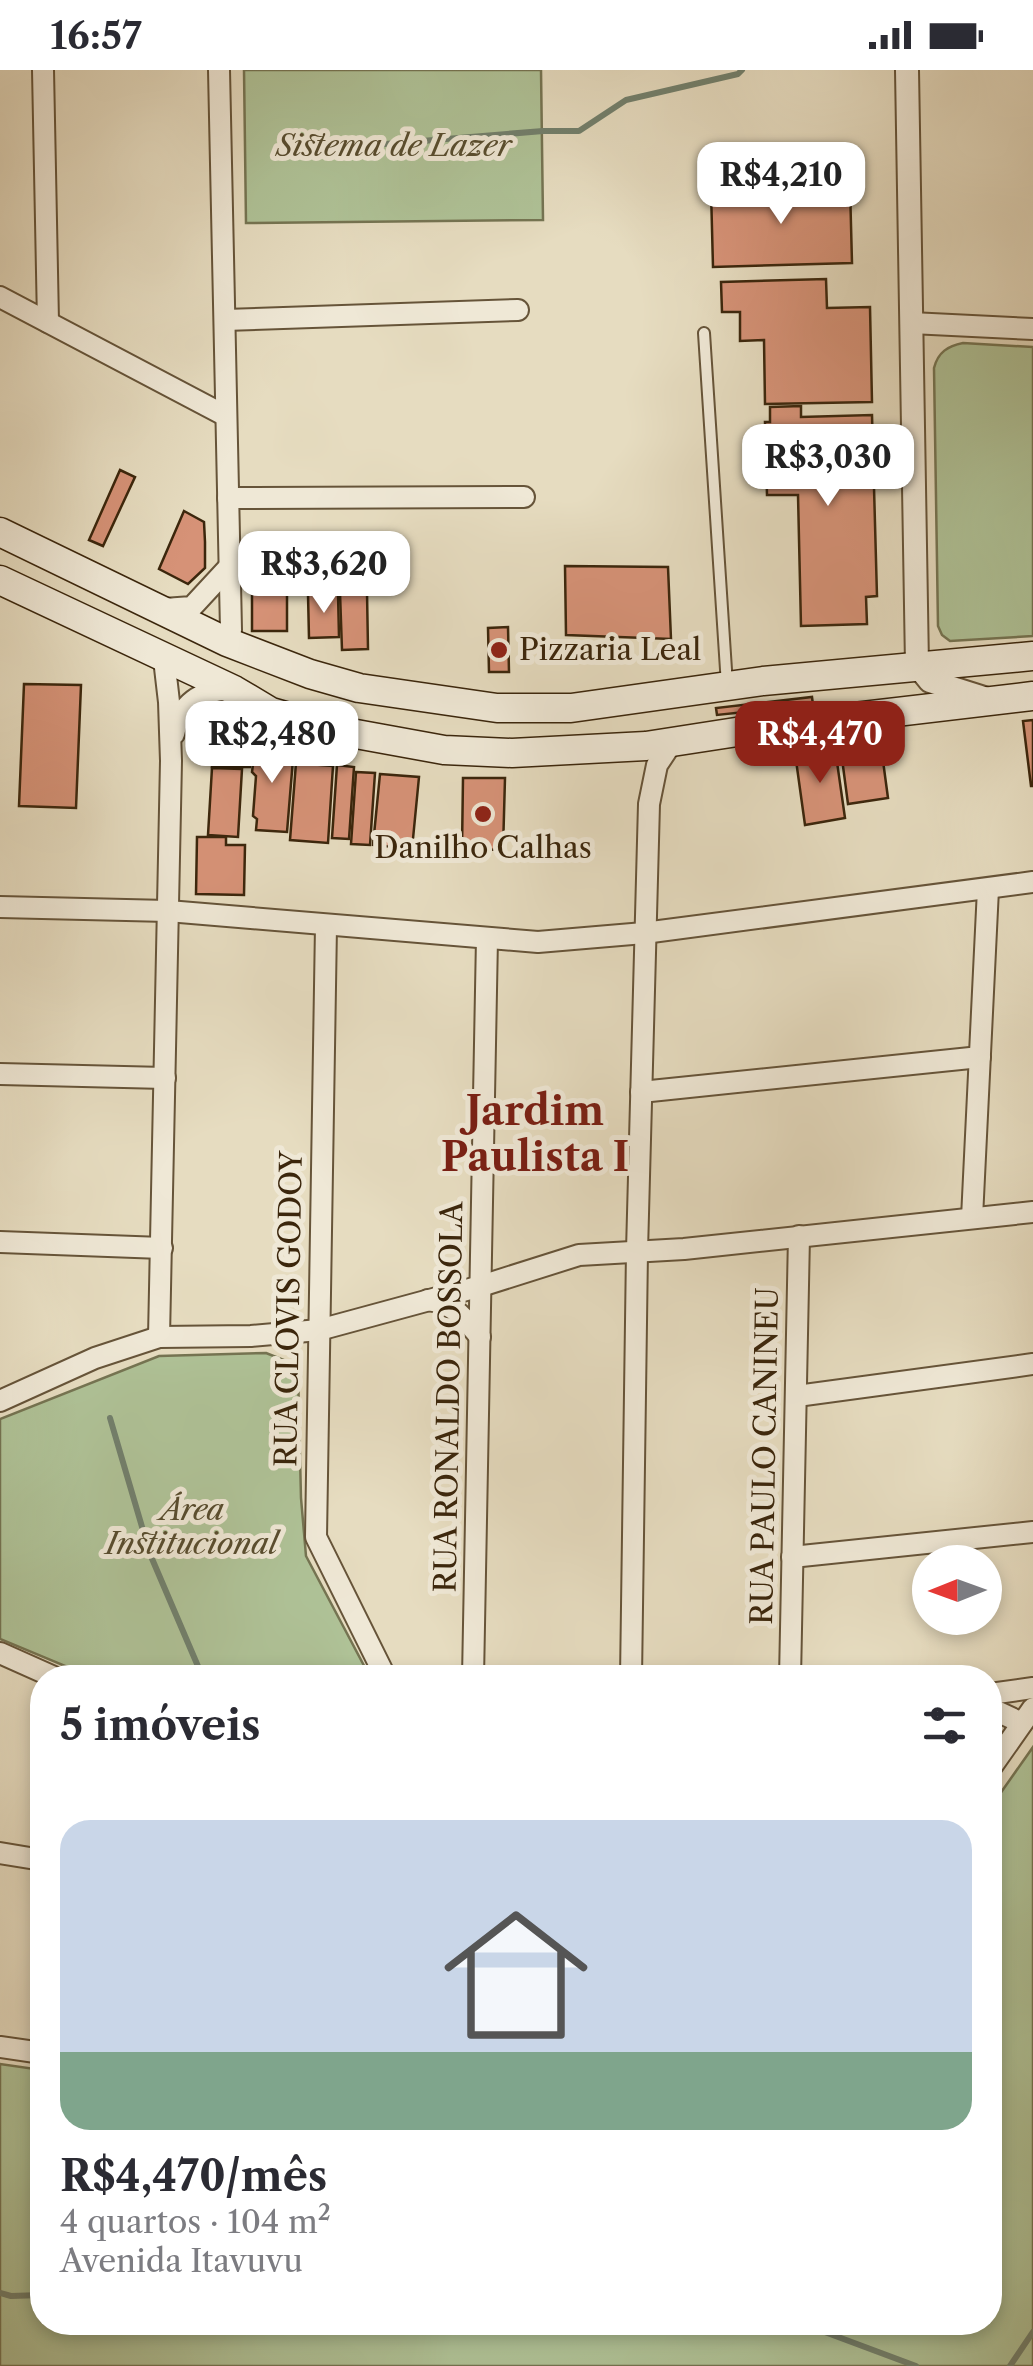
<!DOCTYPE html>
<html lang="pt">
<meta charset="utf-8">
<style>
:root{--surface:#fff;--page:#f2f2f3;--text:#2b2b33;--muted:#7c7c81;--accent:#8f2418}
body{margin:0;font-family:"Libre Caslon Text",serif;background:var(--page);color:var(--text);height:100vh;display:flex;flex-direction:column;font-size:38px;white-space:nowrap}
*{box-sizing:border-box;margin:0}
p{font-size:32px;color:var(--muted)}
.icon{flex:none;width:55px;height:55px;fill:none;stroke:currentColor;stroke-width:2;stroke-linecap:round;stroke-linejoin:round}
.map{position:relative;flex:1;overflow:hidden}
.sheet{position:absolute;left:30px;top:1595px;width:972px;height:670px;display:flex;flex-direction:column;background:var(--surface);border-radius:40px;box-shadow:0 5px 15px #0003}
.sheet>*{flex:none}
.needle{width:65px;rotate:269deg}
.fabs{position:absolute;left:912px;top:1475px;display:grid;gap:20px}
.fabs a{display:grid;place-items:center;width:90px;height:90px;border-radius:50%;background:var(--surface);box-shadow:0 5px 15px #0003;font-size:50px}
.price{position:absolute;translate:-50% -85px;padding:0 22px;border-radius:20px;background:#fff;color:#222;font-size:32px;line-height:65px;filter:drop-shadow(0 2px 5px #0008)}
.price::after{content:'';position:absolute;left:50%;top:60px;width:30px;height:22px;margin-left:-15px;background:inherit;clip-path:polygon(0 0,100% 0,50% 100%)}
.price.selected{background:var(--accent);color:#fff}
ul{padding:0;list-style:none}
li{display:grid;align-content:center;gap:20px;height:530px;padding:0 30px}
li span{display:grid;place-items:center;height:310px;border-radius:30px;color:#555}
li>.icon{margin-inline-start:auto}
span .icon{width:180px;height:180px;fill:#fffc;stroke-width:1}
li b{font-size:42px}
h2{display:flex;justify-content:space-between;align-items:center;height:120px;padding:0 30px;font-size:42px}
.status{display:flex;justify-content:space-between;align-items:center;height:70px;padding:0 50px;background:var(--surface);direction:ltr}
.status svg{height:28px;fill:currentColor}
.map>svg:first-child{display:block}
.green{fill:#afc297;stroke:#757452;stroke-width:2.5}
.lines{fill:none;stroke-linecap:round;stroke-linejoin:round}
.stream{stroke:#72806d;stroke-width:6}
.building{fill:#d69277;stroke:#3b260c;stroke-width:2.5}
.service-casing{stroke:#665439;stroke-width:14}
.minor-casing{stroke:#665439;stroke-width:24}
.tertiary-casing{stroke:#665439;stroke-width:26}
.secondary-casing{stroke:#3b260c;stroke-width:31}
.service{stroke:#efe8d6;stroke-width:10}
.minor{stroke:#efe8d6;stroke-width:20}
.tertiary{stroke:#efe8d6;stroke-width:22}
.secondary{stroke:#efe8d6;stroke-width:28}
.poi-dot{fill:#8f2418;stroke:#efe8d6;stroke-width:4}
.labels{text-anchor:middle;stroke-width:10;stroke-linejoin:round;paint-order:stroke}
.park-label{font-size:30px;font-style:italic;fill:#584d2f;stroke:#efe8d6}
.poi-label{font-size:30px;fill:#3b260c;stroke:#efe8d6;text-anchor:start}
.street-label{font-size:30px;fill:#3b260c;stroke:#efe8d6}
.district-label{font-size:40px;font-weight:bold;fill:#7a1f14;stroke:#efe8d6}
</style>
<div class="status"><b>16:57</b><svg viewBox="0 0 49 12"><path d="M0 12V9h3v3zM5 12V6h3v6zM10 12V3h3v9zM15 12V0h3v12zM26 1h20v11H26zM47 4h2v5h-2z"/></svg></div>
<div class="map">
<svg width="1033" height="2296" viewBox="0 0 1033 2296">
<rect width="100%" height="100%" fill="#e6dcc0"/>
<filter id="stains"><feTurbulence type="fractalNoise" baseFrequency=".002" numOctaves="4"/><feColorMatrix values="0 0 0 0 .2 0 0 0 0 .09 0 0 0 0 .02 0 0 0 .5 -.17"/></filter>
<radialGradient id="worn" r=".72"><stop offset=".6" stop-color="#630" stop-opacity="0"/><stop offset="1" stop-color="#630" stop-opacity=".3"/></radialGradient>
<g class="green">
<polygon points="244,0 541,0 543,150 246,153"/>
<path d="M 963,273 L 1033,277 L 1033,566 L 950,571 L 942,565 L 938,556 L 934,298 C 938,282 948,276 963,273 Z"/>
<polygon points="266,1283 289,1292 298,1301 301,1428 306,1486 370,1607 75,1607 75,1600 0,1569 0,1349 159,1286"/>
<polygon points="1033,1677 1033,2296 0,2296 0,1994 42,2000 42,2252 990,2252 990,1738"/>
</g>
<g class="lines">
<g class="stream">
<polyline points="361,76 543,61 579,61 626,30 738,4 742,0"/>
<polyline points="110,1348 150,1484 203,1608"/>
<polyline points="0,2223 11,2226 42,2225"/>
<polyline points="798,2252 916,2296"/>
<polyline points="1010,2296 1033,2262"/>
</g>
</g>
<g class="building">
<polygon points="850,117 852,193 713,197 711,120"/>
<polygon points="826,209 827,238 870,237 872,332 765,334 764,270 740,271 740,242 722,242 721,212"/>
<polygon points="801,336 801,347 872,345 877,526 866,527 867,554 801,556 798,425 767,425 765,352 770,352 770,337"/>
<polygon points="120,400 135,407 103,476 89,470"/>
<polygon points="184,441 204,452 205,472 205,498 188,514 159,499"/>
<polygon points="565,496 668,497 671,569 566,565"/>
<polygon points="367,522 368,579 342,580 340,523"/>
<polygon points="338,523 339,567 309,568 308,524"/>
<rect x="252" y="524" width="35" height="37"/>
<polygon points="508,557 509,602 489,602 488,558"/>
<polygon points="24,614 81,615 76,738 19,736"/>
<polygon points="812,627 813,635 717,645 716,638"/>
<polygon points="1033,650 1033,716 1031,716 1023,651"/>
<polygon points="213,667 252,669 250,697 212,697"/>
<polygon points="275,672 274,678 294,677 287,762 256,760 257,749 253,746 256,706 252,702 256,673"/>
<polygon points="881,676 888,728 848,734 841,681"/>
<polygon points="835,678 845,748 805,755 795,683"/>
<polygon points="296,693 333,696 328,773 290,770"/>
<polygon points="337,695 354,697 349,769 332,768"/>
<polygon points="212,698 242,699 238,767 208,765"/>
<polygon points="356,702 375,703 370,775 351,774"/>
<polygon points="380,704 419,707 412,779 373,775"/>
<polygon points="463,708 505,708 503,780 462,779"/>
<polygon points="197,767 226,767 226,775 245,775 244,825 196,824"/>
</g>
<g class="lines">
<defs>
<polyline id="service" points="704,263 727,615"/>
<g id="minor">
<polyline points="43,0 48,252"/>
<polyline points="219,0 231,560 227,572"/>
<polyline points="0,227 226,346"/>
<polyline points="225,250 518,240"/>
<polyline points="911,253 1033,259"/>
<polyline points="228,428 524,427"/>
<polyline points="164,539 192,537 229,497"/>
<path d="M 174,664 C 180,634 201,619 231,620"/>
<polyline points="0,837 168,841 538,872 644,863 1033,812"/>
<polyline points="326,856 316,1467 386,1608"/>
<polyline points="0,1004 165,1008"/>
<polyline points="641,1022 980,987"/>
<polyline points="972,1148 988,819"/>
<polyline points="0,1172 162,1178"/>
<path d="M 428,1230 C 455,1234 463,1247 480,1267"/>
<polyline points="159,1267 171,691 169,632 164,589"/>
<polyline points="797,1326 1033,1294"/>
<polyline points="0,1331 95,1288 159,1267 251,1266 319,1260 481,1216 579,1185 684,1179 1033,1142"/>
<polyline points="792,1487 1033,1462"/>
<polyline points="0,1583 56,1608"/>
<polyline points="473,1608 487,868"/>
<polyline points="631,1608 637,1181 649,734 657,695 673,671"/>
<polyline points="790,1608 799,1166"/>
<polyline points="990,1624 1033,1618"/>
<polyline points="990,1638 1022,1653"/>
<polyline points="990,1699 1033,1638"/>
<polyline points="0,1783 42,1790"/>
<polyline points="0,1977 42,1983"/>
</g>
<polyline id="tertiary" points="907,0 917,595 930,611 987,629"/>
<g id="secondary">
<polyline points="0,462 227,572 310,604 359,618 497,638 571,638 763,611 1033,586"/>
<polyline points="0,510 234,620 271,642 334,660 444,680 512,683 646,676 769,657 1033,626"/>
</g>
</defs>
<use href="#service" class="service-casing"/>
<use href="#minor" class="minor-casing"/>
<use href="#tertiary" class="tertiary-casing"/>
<use href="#secondary" class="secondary-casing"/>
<use href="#service" class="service"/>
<use href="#minor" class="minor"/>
<use href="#tertiary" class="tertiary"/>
<use href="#secondary" class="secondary"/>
</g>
<g class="poi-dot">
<circle cx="499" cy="580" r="10"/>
<circle cx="483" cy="744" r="10"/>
</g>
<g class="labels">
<g class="park-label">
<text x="394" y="86">Sistema de Lazer</text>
<text x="192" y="1450">Área<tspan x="192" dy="34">Institucional</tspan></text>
</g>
<g class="poi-label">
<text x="519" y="590">Pizzaria Leal</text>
<text x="483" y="788" text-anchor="middle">Danilho Calhas</text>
</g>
<g class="street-label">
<text transform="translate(289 1239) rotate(-89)" y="10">RUA CLOVIS GODOY</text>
<text transform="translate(449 1327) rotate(-89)" y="10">RUA RONALDO BOSSOLA</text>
<text transform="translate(765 1386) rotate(-89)" y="10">RUA PAULO CANINEU</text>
</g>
<g class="district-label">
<text x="535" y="1055">Jardim<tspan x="535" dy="46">Paulista I</tspan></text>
</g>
</g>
<rect width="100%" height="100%" filter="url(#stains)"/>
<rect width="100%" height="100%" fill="url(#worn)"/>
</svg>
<div class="fabs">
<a><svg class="needle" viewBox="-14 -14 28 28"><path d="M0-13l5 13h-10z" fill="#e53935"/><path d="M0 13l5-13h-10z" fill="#7c7c81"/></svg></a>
</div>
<b class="price" style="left:781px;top:157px">R$4,210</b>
<b class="price" style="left:828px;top:439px">R$3,030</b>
<b class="price" style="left:324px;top:546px">R$3,620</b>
<b class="price" style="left:272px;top:716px">R$2,480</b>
<b class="price selected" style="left:820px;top:716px">R$4,470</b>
<section class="sheet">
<h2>5 imóveis<svg class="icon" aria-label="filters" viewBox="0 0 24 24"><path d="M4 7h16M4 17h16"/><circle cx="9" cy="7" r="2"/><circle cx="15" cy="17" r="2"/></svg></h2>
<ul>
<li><span style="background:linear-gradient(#c9d6e8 75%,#7fa58c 0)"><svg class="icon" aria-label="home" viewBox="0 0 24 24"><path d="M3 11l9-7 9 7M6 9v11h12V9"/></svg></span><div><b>R$4,470/mês</b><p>4 quartos · 104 m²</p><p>Avenida Itavuvu</p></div></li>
</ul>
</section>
</div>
